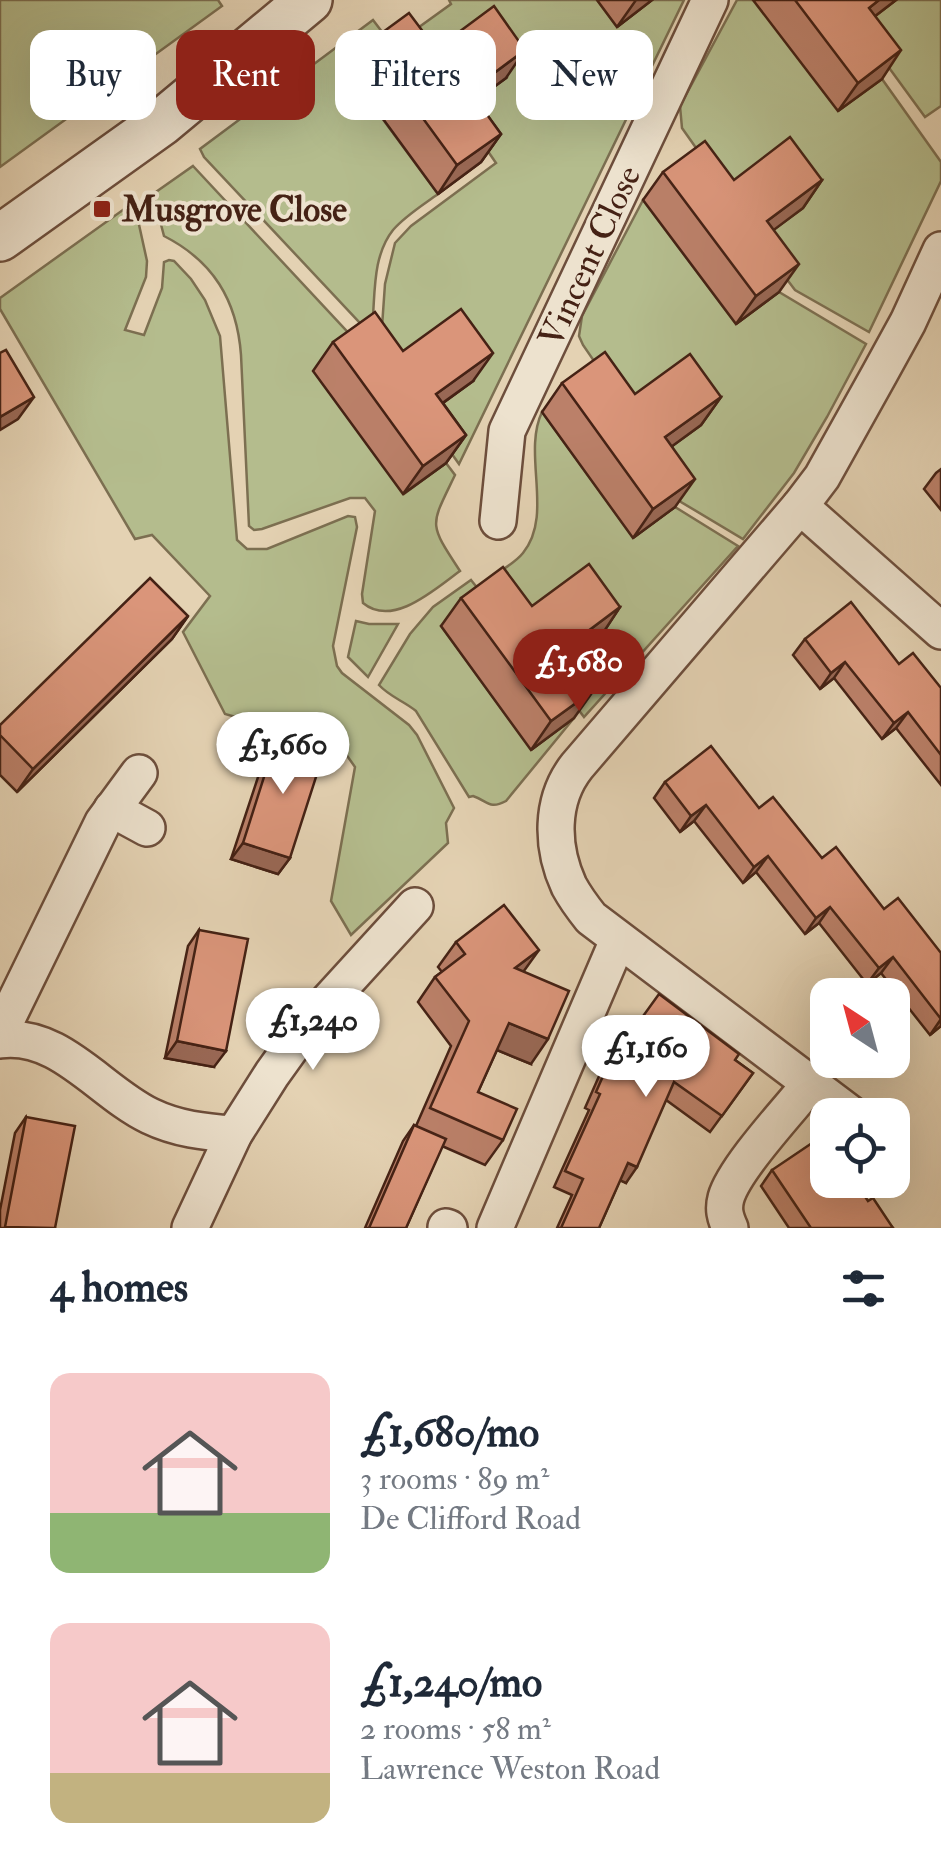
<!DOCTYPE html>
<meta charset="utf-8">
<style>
:root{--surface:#fff;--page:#f6f6f7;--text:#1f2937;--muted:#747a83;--accent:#8f2418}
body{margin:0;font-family:"IM FELL Double Pica",serif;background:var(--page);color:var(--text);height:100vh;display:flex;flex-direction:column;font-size:38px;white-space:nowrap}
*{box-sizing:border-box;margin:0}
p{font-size:32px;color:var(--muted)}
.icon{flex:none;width:55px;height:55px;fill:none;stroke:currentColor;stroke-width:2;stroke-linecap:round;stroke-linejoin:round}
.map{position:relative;height:1228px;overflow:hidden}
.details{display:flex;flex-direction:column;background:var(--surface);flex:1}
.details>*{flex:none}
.hud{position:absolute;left:30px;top:30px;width:882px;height:90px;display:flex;gap:20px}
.needle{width:65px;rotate:324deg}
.controls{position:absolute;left:810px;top:978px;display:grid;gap:20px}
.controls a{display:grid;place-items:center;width:100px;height:100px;border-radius:20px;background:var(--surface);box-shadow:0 10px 40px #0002;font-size:50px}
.price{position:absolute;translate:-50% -85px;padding:0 22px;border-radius:35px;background:#fff;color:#222;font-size:32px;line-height:65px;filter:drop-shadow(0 2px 5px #0008)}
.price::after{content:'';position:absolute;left:50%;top:60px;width:30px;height:22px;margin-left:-15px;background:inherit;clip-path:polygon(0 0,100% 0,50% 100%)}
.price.selected{background:var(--accent);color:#fff}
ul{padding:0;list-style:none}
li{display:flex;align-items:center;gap:30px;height:250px;padding:0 50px}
li span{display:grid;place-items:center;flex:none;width:280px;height:200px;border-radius:20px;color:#555}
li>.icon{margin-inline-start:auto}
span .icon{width:120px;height:120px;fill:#fffc;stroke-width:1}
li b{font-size:42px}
h2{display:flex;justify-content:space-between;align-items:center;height:120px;padding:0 50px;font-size:42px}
.pill{padding:0 35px;border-radius:20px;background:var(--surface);box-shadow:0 10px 40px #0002;font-size:35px;line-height:90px}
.pill.selected{background:var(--accent);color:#fff}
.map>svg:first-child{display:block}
.green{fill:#b4bc8d;stroke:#7c6f51;stroke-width:2.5}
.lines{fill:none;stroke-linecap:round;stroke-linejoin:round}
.minor-casing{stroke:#6d4e3c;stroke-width:40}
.tertiary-casing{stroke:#6d4e3c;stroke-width:50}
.minor{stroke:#ede2ce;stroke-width:35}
.tertiary{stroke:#ede2ce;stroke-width:45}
.wall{fill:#bb8069;stroke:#452215;stroke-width:2.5}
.shaded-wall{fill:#996855;stroke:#452215;stroke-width:2.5}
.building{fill:#da957a;stroke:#452215;stroke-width:2.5}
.poi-dot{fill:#8f2418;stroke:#ede2ce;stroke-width:4}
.labels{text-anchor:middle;stroke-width:8;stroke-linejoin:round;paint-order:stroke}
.poi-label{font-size:35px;font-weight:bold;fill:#452215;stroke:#ede2ce;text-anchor:start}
.street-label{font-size:35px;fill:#452215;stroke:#ede2ce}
</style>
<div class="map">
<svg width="941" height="1228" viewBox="0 0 941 1228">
<rect width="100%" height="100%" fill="#e4d2b3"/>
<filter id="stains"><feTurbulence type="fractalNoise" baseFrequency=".002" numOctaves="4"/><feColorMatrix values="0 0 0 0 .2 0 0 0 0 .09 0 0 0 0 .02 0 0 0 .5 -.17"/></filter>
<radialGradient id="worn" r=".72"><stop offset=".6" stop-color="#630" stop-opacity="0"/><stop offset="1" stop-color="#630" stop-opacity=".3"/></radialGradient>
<g class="green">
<polygon points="0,0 218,0 222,6 0,167"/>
<polygon points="449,0 597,0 617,27 652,0 684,0 459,464 425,416 472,382 398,369 381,341 385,284 395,243 411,226 496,163 408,35 451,4"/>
<polygon points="737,0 753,0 882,79 941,162 941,181 869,332 795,290 758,241 730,196 682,128 680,106"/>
<polygon points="896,0 941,0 941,106 925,117 860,28"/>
<path d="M 373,20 L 389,41 L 348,72 L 438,194 C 423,205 405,216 393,230 C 374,254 375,287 373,316 L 361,324 L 204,157 L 200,149 Z"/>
<path d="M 193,166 L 355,340 L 404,494 L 446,463 L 455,475 C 430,527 428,522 460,571 C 435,589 393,628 363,603 L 362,594 L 375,511 L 365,498 L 350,498 L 262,529 L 254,530 L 249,526 L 241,355 C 237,300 213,261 164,236 L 153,194 Z"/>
<polygon points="643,200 736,324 779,292 866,344 827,417 794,473 743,539 681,502 651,462 629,412 583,345 579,336 582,316"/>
<polygon points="134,202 147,261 146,277 125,330 144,335 162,288 164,262 169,260 174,261 191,279 205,300 220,336 237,540 247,549 267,549 348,516 355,517 357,527 333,646 337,666 342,673 409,725 417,735 454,808 446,823 448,843 351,935 331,901 355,767 341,747 225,714 183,632 210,596 152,535 135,539 0,309 0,298"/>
<path d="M 542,412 L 633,537 L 675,507 L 738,546 L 584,717 L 559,684 L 559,667 L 600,636 L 526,625 L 491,577 C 502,570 515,563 523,553 C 554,515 522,454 542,412 Z"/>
<path d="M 471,580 L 483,595 L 441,626 L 531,749 L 574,718 L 506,801 C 489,810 488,801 473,796 L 469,797 L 416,711 C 404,701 390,697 379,685 L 410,634 L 433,607 Z"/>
<polygon points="356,621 369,624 398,624 368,677 348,657"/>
</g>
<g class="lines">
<defs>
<g id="minor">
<polyline points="800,506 941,631"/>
<polyline points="498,521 507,431 710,0"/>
<polyline points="112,809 147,828"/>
<polyline points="0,1033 103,822 139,773"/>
<path d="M 0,1040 C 60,1032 100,1092 150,1116 C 177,1129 204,1132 234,1134"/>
<path d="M 852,1115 L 591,918 C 583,908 575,897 569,886 C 551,847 550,800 577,766 L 800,506 L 822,477 L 880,373 L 908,322 L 941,250"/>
<polyline points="446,1227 449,1228"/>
<polyline points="190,1228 234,1134 272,1074 310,1021 415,906"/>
<polyline points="495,1228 618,940"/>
<path d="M 730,1228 C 725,1217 723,1209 726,1198 C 734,1169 789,1110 810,1084"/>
</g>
<polyline id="tertiary" points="0,238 161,123 309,0"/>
</defs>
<use href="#minor" class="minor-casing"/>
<use href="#tertiary" class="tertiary-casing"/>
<use href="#minor" class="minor"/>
<use href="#tertiary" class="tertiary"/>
</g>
<g class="wall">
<polygon points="597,0 652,0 617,27"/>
<polygon points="753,0 896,0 875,16 882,79 838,111"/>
<polygon points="368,43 436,49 506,78 476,100 501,134 481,162 438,194 348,71"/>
<polygon points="663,172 734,180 822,180 803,208 773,230 779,292 736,324 643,200"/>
<polygon points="333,342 403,351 473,381 443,403 466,435 446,463 403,494 313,371"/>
<polygon points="562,383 635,394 721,397 701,425 672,446 675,507 633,538 542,412"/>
<polygon points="941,469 941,510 924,489 936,473"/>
<polygon points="461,598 532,606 620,607 601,636 571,658 574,718 531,750 441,626"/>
<polygon points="188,616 172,639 17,792 0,775 0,725"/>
<polygon points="805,639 899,664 941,688 941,785 896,728 882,739 834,678 820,689 793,655"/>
<polygon points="277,736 290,858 278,874 231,859 266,753"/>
<polygon points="665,782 759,808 884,909 941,953 941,1026 930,1035 881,973 867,984 819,923 805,934 756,872 743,883 694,821 680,832 654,798"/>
<polygon points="199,930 214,1067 165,1058 188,946"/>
<polygon points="456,942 523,972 531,1064 497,1050 478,1092 503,1140 485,1165 442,1146 406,1228 365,1228 403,1141 414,1125 416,1126 451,1046 418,1002 435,977 442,972 438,967"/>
<polygon points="618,1042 623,1044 735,1060 753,1073 710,1132 666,1100 626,1183 620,1180 599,1228 557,1228 572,1195 554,1187 589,1110 585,1108 607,1058"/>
<polygon points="26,1117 55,1228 0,1228 0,1210 15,1133"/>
<polygon points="772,1170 868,1201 893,1228 789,1228 761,1186"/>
</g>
<g class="shaded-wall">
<polygon points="636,0 652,0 617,27"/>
<polygon points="879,0 896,0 849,36 869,8"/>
<polygon points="525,50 506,78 450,119 470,91"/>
<polygon points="901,50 882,79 838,111 858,83"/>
<polygon points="501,134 481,162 438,194 457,165"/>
<polygon points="822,180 803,208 747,250 767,221"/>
<polygon points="799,264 779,292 736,324 756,296"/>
<polygon points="493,353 473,381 416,422 436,394"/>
<polygon points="34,397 18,419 0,430 0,417"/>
<polygon points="721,397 701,425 645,466 665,437"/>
<polygon points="466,435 446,463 403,494 423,466"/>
<polygon points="695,479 675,507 633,538 653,509"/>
<polygon points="620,607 601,636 545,678 564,649"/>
<polygon points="188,616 172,639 17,792 33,769"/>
<polygon points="845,662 834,678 820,689 831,673"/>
<polygon points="594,690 574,718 531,750 551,721"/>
<polygon points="908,712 896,728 882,739 894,723"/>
<polygon points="706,805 694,821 680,832 691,816"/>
<polygon points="243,843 290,858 278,874 231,859"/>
<polygon points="768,856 756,872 743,883 754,867"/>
<polygon points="830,907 819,923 805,934 816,918"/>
<polygon points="539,950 521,975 515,968"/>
<polygon points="893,957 881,973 867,984 879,968"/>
<polygon points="941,1019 941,1026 930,1035"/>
<polygon points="509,1023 548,1039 531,1064 492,1048"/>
<polygon points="177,1041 226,1051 214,1067 165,1058"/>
<polygon points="628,1163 637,1167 626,1183 617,1179"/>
</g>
<g class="building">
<polygon points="795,0 879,0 869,8 901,50 858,83"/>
<polygon points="494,6 525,50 470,91 501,134 457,165 368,43 409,13 436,49"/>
<polygon points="790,137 822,180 767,221 799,264 756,296 663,172 705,141 734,180"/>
<polygon points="461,309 493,353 436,394 466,435 423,466 333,342 375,312 403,351"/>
<polygon points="6,350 34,397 0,417 0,353"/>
<polygon points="605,352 635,394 690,354 721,397 665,437 695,479 653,509 562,383"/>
<polygon points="589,564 620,607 564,649 594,690 551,721 461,598 503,567 532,606"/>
<polygon points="150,578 188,616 33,769 0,735 0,725"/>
<polygon points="851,602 899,664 913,653 941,688 941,755 908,712 894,723 845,662 831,673 805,639"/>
<polygon points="277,736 324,752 290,858 243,843"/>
<polygon points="711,746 759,808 773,797 822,858 836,847 884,909 898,898 941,953 941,1019 893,957 879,968 830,907 816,918 768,856 754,867 706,805 691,816 665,782"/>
<polygon points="504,905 539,950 515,968 569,991 548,1039 509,1023 478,1092 517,1109 503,1140 430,1108 469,1021 435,977 465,954 456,942"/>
<polygon points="199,930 248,939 226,1051 177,1041"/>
<polygon points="659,994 739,1054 735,1060 753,1073 722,1116 674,1082 637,1167 628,1163 599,1228 561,1228 583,1179 565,1171 600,1094 596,1092 618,1042 623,1044"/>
<polygon points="26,1117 75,1126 55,1228 5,1227"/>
<polygon points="414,1125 446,1139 406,1228 369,1228"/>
<polygon points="824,1135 828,1141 828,1180 854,1180 868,1201 873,1198 893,1228 811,1228 772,1170"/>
</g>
<rect class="poi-dot" x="92" y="199" width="20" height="20" rx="5"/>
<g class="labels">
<g class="poi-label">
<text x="122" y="221">Musgrove Close</text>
</g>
<g class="street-label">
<text transform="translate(589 256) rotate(-65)" y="12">Vincent Close</text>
</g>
</g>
<rect width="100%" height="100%" filter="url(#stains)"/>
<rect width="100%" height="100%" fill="url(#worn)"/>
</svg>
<div class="controls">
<a><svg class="needle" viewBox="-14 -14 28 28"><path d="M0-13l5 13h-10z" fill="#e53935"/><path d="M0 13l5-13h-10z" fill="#747a83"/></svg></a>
<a><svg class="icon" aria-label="locate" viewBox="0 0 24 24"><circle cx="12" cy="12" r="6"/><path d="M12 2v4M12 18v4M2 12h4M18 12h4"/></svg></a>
</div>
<b class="price selected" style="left:579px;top:714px">£1,680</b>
<b class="price" style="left:283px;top:797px">£1,660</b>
<b class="price" style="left:313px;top:1073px">£1,240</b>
<b class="price" style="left:646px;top:1100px">£1,160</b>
<div class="hud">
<a class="pill">Buy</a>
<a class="pill selected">Rent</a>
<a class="pill">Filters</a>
<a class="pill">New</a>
</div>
</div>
<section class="details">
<h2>4 homes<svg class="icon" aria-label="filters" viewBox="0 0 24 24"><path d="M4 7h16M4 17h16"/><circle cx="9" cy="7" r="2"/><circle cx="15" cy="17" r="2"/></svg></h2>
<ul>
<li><span style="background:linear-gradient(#f6c9c9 70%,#8fb573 0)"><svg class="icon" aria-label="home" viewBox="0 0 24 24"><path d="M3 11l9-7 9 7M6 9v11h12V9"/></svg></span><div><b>£1,680/mo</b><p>3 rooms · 89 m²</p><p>De Clifford Road</p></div></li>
<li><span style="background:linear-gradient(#f6c9c9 75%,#c2b280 0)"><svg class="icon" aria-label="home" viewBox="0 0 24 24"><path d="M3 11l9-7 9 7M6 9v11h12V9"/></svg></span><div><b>£1,240/mo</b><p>2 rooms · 58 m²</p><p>Lawrence Weston Road</p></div></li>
</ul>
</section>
